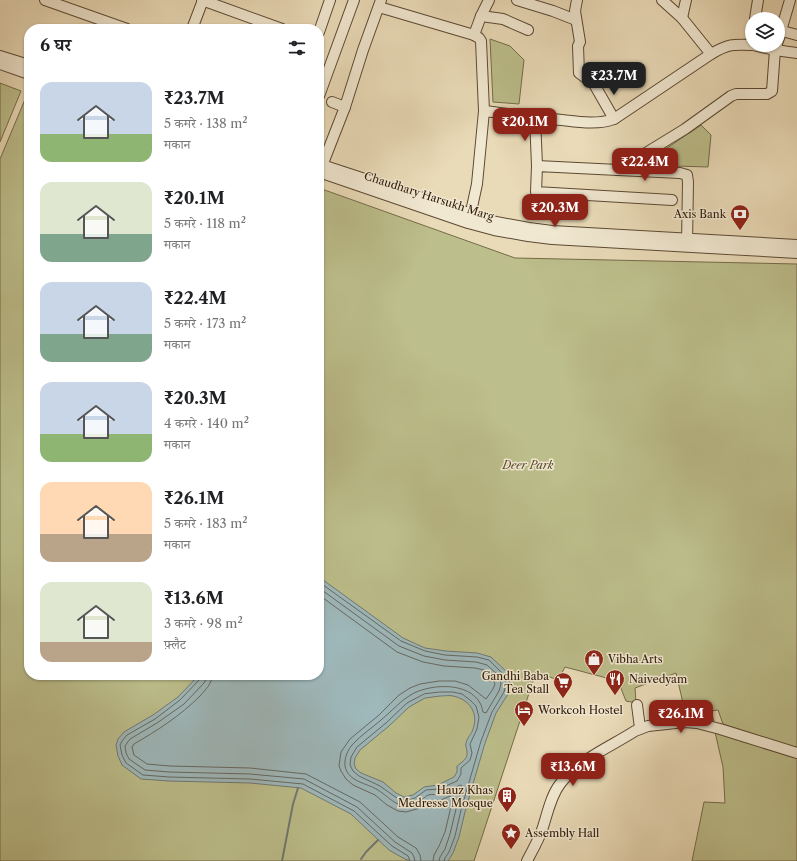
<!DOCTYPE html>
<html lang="hi">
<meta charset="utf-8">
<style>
:root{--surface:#fff;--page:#f2f2f2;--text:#202124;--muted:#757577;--accent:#8f2418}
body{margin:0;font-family:"Libre Caslon Text","Noto Serif Devanagari",serif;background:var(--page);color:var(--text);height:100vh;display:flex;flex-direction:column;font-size:15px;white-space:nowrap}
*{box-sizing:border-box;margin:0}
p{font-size:13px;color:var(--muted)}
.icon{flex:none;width:22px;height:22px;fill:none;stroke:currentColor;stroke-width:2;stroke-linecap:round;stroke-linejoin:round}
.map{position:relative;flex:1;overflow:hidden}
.drawer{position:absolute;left:24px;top:24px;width:300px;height:656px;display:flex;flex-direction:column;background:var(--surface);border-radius:16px;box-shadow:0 1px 3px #0004}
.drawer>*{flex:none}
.buttons{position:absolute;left:745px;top:12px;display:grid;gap:8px}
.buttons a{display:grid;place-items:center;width:40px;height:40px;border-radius:50%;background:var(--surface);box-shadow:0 1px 3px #0004;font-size:20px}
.price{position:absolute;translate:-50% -34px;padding:0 9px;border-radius:8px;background:var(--accent);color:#fff;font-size:13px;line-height:26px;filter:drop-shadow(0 1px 2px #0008)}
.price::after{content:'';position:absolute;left:50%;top:24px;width:12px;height:9px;margin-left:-6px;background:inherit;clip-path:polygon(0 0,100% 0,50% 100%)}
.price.selected{background:#222;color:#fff}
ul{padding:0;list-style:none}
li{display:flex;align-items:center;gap:12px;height:100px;padding:0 16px}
li span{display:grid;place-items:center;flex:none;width:112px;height:80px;border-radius:12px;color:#555}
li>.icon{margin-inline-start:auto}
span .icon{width:48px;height:48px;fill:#fffc;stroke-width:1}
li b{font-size:17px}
h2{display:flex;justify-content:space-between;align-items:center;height:48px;padding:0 16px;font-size:17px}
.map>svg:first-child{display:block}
.green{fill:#bcbe8b;stroke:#746b49}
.water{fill:#9eb8bb;stroke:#717873;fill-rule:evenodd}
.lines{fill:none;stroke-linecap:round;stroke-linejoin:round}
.shore{stroke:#666861;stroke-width:1}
.stream{stroke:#717873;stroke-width:2}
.minor-casing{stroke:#5c4933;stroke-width:12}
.minor{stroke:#f1e8d1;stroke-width:10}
.labels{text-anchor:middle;stroke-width:3;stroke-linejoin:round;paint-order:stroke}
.street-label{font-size:11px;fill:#2d1807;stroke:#f1e8d1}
.poi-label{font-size:11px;fill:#2d1807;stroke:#f1e8d1;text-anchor:start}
.park-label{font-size:11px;font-style:italic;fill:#584a2f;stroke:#f1e8d1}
</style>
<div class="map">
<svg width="797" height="861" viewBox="0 0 797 861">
<rect width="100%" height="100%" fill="#eadbb8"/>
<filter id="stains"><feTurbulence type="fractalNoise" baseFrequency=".005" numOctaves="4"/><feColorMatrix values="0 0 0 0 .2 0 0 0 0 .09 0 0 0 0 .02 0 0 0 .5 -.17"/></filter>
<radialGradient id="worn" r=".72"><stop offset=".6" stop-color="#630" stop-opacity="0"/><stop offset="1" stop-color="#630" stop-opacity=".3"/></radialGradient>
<g class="green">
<polygon points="490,39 510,46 524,60 519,104 493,102"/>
<polygon points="0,83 21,91 0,142"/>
<polygon points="29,90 29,675 319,675 319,188 515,258 797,264 797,748 723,724 718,710 711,711 714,721 686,716 676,673 635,688 636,703 626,701 618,681 565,667 558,680 536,672 474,861 0,861 0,159"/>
<polygon points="701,125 711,135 708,167 642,165"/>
<polygon points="715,732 747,743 748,740 797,758 797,861 692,861 704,802 725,803 723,767"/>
</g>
<path class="water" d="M 319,577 L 403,638 L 425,648 L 446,651 L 477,653 L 491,657 L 507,672 L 510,684 L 508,694 L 496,713 L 485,743 L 475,777 L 465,812 L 459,837 L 453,853 L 448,861 L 410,861 L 403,858 L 389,850 L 351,814 L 301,788 L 250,783 L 169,781 L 141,779 L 122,765 L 118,756 L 116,745 L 118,739 L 124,732 L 153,715 L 178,697 L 199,675 L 319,675 ZM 440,696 C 445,696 449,695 453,696 C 469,699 479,713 473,729 C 472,734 467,737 466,743 C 465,746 467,748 467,752 C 468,759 462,762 457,766 L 457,772 L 454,777 L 438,785 L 424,787 L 413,795 L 404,797 L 396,793 L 383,782 L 361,773 L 356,769 L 354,764 L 355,758 L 360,750 L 389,726 L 409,707 L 425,698 Z"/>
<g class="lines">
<g class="shore">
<polyline points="319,582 401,641 425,651 445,655 477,657 489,660 503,674 506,683 504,692 492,712 481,741 461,810 455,836 449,852 445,858 444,861"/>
<path d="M 319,588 L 399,646 L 424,656 L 445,660 L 476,662 L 487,665 L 499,676 L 501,684 L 499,691 L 486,713 L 483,712 C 482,709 482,706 480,703 C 468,682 433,684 414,693 C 401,700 392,711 381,720 C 372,728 361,735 353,744 C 348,749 344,758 345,766 C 348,782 367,783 378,790 C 392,799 399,812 418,802 C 422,800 425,797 428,795 C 432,794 437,795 440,794 C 447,792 454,788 460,785 L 462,786 L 462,787 L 456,809 L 450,834 L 445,849 L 440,857 L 439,861"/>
<polyline points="319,595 397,652 423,662 444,666 475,668 484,670 493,679 495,684 493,689 486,699 468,685 455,681 439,681 420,684 410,688 399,695 379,715 350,739 341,752 339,766 341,771 346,779 353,785 375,795 387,805 398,811 406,812 417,809 431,801 441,800 450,796 452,797 453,798 445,832 439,846 434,855 433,861"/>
<polyline points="201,675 200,679 180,700 155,719 127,735 122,741 120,745 122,755 126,763 143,775 169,777 250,779 303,784 354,811 392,846 408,856 410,861"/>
<polyline points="206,675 206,679 204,683 184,704 157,723 130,739 125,746 126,753 129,759 145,770 169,772 250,774 304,779 357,807 395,842 412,853 414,857 415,861"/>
<path d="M 212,675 C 212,684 206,689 200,696 C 180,716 158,730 134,744 L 132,747 L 134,755 L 147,764 L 170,766 L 250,768 L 306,774 L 360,802 L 398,837 L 416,848 L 420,855 L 421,861"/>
<polygon points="440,692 453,692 462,694 470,700 476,706 479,717 477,729 470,744 472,753 470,760 461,768 461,774 457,781 439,789 426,790 415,798 405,801 402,801 394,796 380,786 359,776 353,771 350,765 351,757 357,747 386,723 407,703 424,694"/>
</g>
<g class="stream">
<polyline points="361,859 366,852 378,840"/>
<polyline points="282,861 293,804 298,788"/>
</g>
<defs>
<g id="minor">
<polyline points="45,0 127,29"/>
<polyline points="202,0 282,29"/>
<polyline points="517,0 553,11 576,20"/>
<polyline points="577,0 575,11 580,42 578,46 579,73 594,84 614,119"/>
<polyline points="662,0 682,18 711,54"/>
<polyline points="379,7 474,35 479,38 481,41 484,111"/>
<polyline points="481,16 503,19 528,30"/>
<polyline points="682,18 686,0"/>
<polyline points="755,19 758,0"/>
<polyline points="192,29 203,0"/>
<polyline points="782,31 797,35"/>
<polyline points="319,32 330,0"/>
<polyline points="474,35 481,16 489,0"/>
<polyline points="778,41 790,0"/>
<polyline points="753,45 775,50 797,53"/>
<polyline points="0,56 29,65"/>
<polyline points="0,64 29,74"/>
<polyline points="319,96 354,0"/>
<polyline points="332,102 345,107"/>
<polyline points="535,117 537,166"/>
<polyline points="319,164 496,222 529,228 552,231 797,245"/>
<polyline points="618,170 680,173 687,175 688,182 687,244"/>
<polyline points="320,171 345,107 363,50 381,0"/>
<polyline points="319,172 468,223 494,230 528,236 552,239 797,253"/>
<polyline points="672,200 536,192 537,166 618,170 685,129 731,96 736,94 767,94 772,91 775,50 777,45"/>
<path d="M 469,221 L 477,184 L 484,111 C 510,114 536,118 562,120 C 579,122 598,125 614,119 L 711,54 C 728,44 733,44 752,45"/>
<polyline points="637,705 640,728"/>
<path d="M 527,861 C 532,851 538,841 542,830 C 547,816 550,797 560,784 C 578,760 610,747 635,731 L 648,726 L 685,722 L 697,723 L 720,729 L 797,753"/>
</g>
</defs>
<use href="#minor" class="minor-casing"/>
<use href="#minor" class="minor"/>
</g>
<defs>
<symbol id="bank-pin" viewBox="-11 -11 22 30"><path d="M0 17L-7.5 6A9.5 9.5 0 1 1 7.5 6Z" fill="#8f2418" stroke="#f1e8d1"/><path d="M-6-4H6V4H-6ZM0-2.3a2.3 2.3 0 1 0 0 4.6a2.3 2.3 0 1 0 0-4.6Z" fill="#fff"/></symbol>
<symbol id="shop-pin" viewBox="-11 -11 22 30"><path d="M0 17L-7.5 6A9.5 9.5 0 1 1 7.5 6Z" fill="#8f2418" stroke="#f1e8d1"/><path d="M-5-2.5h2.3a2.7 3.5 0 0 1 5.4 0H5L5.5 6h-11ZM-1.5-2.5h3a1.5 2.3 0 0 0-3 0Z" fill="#fff"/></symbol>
<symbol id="restaurant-pin" viewBox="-11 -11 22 30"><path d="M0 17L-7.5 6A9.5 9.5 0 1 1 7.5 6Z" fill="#8f2418" stroke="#f1e8d1"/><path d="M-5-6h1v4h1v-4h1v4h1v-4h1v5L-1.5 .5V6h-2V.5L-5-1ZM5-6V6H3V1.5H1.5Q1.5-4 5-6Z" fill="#fff"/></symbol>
<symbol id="supermarket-pin" viewBox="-11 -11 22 30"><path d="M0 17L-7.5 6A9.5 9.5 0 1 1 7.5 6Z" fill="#8f2418" stroke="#f1e8d1"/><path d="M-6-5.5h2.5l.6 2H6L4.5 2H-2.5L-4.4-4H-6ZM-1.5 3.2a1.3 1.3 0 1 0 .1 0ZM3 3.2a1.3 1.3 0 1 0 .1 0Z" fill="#fff"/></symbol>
<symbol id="hotel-pin" viewBox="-11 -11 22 30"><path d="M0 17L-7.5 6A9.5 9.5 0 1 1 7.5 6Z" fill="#8f2418" stroke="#f1e8d1"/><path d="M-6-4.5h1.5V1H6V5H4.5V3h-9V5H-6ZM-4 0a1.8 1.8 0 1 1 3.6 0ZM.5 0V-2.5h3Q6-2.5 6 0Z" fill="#fff"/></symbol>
<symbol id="building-pin" viewBox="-11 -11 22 30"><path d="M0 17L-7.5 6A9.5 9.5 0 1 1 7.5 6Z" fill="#8f2418" stroke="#f1e8d1"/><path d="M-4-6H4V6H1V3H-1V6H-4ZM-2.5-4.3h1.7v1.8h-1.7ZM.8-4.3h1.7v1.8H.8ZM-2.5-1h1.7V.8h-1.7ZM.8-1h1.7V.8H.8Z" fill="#fff"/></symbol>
<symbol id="sight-pin" viewBox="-11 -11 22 30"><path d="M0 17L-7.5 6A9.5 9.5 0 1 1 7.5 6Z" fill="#8f2418" stroke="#f1e8d1"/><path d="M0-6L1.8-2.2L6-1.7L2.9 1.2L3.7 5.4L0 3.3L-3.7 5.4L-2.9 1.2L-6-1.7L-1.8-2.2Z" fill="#fff"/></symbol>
</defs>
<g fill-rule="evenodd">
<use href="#bank-pin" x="729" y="203" width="22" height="30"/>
<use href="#shop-pin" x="583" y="648" width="22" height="30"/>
<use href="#restaurant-pin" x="604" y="668" width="22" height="30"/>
<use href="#supermarket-pin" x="552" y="671" width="22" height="30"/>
<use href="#hotel-pin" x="513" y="699" width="22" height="30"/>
<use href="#building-pin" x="496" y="785" width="22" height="30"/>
<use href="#sight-pin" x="500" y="822" width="22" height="30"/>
</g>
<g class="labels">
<g class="street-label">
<text transform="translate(429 196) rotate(18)" y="4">Chaudhary Harsukh Marg</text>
</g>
<g class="poi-label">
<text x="726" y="218" text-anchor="end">Axis Bank</text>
<text x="608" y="663">Vibha Arts</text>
<text x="549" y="680" text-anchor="end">Gandhi Baba<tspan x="549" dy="13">Tea Stall</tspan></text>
<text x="629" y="683">Naivedyam</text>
<text x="538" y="714">Workcoh Hostel</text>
<text x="493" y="794" text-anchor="end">Hauz Khas<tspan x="493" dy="13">Medresse Mosque</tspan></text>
<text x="525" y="837">Assembly Hall</text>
</g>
<g class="park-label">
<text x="528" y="469">Deer Park</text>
</g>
</g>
<rect width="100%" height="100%" filter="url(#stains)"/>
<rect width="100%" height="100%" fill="url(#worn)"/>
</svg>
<div class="buttons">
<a><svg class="icon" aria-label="layers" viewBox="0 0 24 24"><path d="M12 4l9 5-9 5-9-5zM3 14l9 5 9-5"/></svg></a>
</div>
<b class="price selected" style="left:614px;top:96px">₹23.7M</b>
<b class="price" style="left:525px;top:142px">₹20.1M</b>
<b class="price" style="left:645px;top:182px">₹22.4M</b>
<b class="price" style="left:555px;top:228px">₹20.3M</b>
<b class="price" style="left:681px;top:734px">₹26.1M</b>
<b class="price" style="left:573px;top:787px">₹13.6M</b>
<section class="drawer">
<h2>6 घर<svg class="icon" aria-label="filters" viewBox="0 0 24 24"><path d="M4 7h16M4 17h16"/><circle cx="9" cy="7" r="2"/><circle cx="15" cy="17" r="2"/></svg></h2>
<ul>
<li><span style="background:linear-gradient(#c9d6e8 65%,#8fb573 0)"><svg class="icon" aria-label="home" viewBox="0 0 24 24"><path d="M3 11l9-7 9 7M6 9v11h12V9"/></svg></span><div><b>₹23.7M</b><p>5 कमरे · 138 m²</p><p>मकान</p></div></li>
<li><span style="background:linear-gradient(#dfe7d0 65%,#7fa58c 0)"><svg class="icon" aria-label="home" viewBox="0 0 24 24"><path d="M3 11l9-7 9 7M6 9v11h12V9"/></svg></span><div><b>₹20.1M</b><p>5 कमरे · 118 m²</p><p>मकान</p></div></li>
<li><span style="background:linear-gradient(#c9d6e8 65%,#7fa58c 0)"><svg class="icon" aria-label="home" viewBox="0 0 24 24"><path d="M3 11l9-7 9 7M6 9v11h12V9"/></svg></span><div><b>₹22.4M</b><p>5 कमरे · 173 m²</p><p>मकान</p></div></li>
<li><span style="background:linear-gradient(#c9d6e8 65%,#8fb573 0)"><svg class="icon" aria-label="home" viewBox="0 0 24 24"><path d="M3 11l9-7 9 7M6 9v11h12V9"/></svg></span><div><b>₹20.3M</b><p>4 कमरे · 140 m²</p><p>मकान</p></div></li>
<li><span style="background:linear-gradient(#ffd9b3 65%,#b9a48a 0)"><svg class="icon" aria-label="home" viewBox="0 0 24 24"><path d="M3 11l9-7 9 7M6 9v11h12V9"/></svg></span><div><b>₹26.1M</b><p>5 कमरे · 183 m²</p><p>मकान</p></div></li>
<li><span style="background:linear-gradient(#dfe7d0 75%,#b9a48a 0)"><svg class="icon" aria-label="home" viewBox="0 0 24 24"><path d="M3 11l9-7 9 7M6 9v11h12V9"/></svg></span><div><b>₹13.6M</b><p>3 कमरे · 98 m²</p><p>फ़्लैट</p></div></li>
</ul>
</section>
</div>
